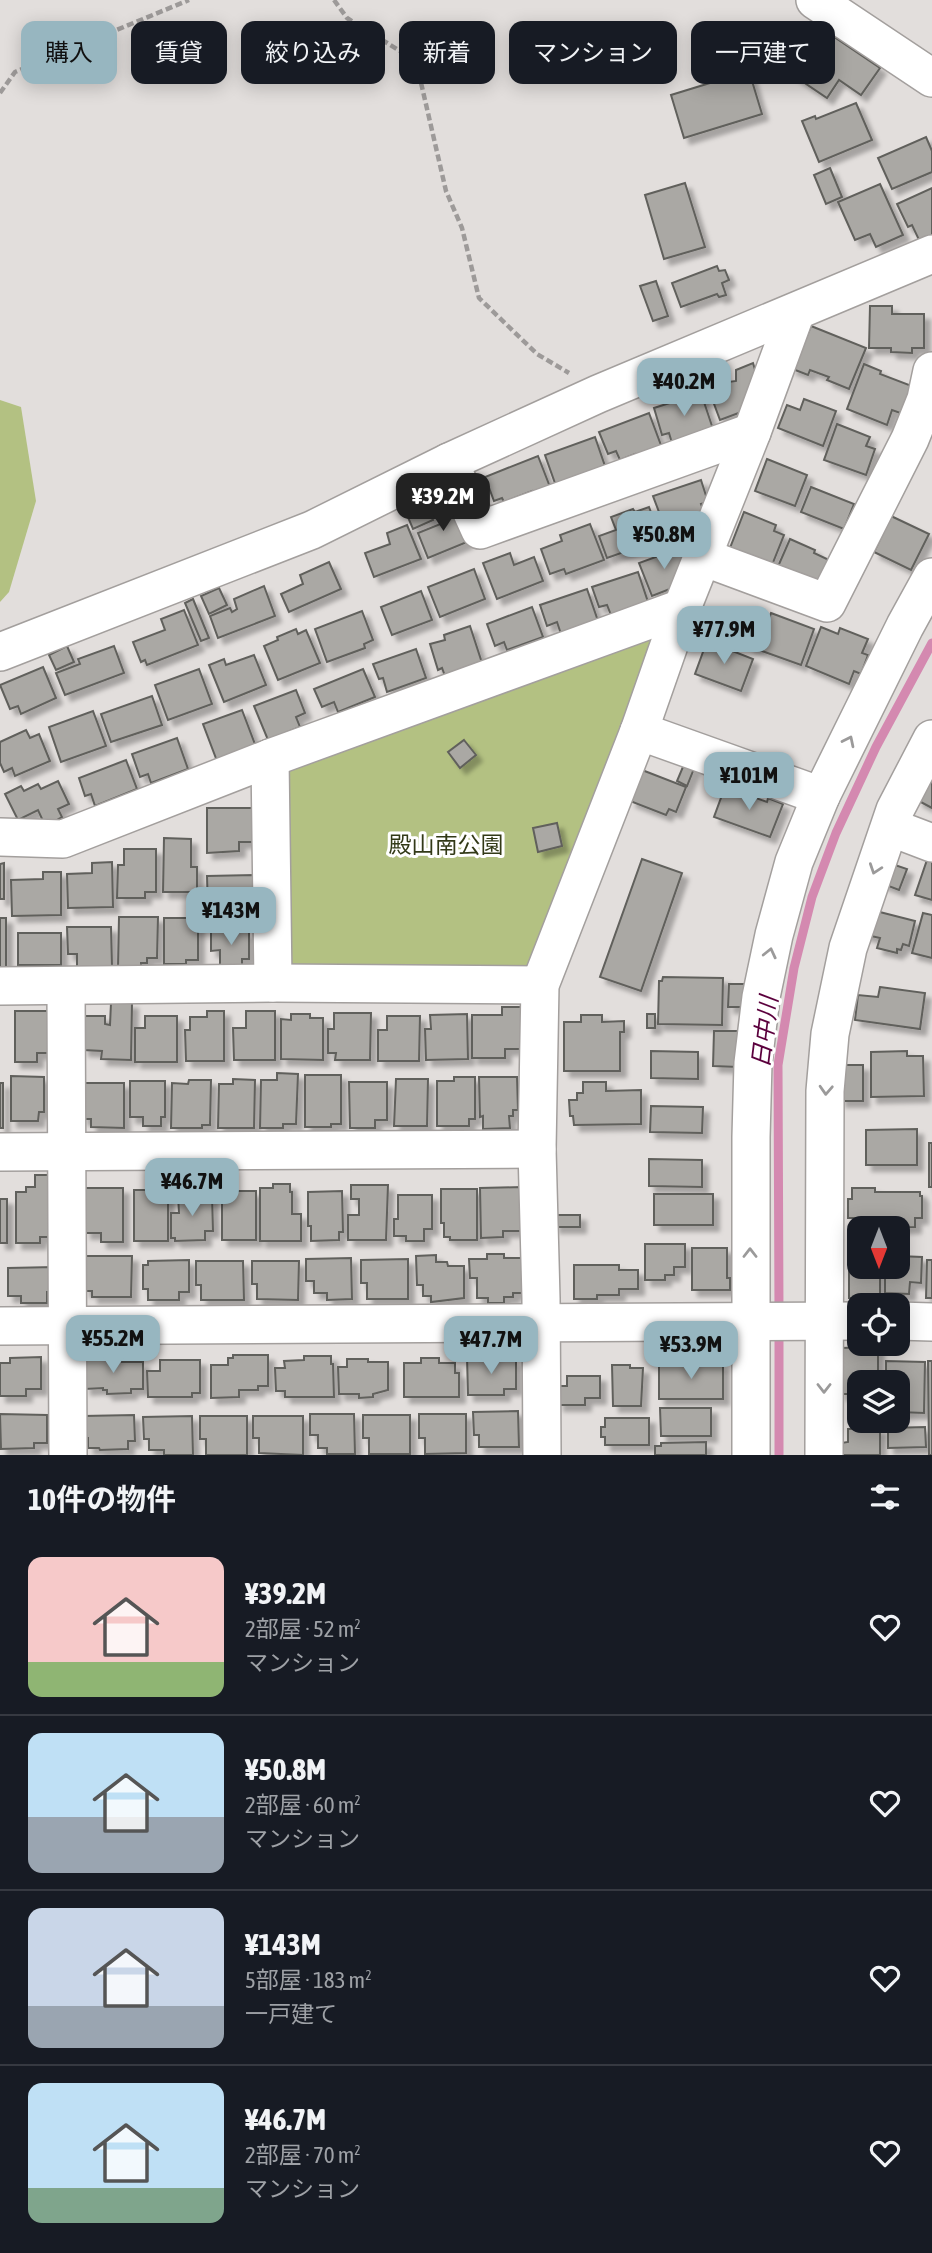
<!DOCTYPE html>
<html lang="ja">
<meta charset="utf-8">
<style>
:root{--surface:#171b24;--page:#20242c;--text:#f1f3f6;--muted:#9ea1a6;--line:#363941;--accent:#97b6c0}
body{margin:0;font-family:"Asap Condensed","Noto Sans JP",sans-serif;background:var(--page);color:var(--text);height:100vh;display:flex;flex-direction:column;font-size:26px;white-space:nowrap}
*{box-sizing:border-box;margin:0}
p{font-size:23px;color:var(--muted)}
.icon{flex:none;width:38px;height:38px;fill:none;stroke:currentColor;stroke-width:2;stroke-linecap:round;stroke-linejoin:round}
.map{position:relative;height:1455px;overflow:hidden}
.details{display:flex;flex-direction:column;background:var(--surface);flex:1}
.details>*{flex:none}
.guide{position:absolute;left:21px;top:21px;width:891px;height:63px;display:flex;gap:14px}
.needle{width:46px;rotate:180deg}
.buttons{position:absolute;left:847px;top:1216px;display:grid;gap:14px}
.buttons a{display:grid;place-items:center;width:63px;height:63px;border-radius:14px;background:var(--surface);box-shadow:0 4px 18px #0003;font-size:35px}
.price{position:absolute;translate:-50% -60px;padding:0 16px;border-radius:14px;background:var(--accent);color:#111;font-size:23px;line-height:46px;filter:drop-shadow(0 2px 4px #0008)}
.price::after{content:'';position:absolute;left:50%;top:42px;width:21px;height:16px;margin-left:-10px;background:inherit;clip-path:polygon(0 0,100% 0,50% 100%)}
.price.on{background:#222;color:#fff}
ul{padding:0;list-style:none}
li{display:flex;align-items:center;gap:21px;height:175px;padding:0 28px}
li+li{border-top:2px solid var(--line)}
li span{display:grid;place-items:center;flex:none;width:196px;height:140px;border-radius:14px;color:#555}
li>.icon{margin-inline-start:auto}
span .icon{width:84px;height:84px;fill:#fffc;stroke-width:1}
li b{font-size:30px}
h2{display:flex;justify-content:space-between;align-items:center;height:84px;padding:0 28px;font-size:30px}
.chip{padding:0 24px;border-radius:14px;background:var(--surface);box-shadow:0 4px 18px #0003;font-size:24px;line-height:63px}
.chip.on{background:var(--accent);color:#111}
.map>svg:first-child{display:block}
.green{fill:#b3c182}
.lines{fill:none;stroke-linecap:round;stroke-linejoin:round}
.stream{stroke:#d489b0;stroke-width:9}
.building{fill:#aaa8a4;stroke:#61605c;stroke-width:2;filter:url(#shadow)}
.minor-casing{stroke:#a39f9d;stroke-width:40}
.path{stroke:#9d9a99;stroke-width:4.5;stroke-dasharray:7 3.5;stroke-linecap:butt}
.minor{stroke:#fff;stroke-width:37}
.oneway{stroke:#9b9a9a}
.labels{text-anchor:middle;stroke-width:6;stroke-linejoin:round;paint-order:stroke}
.park-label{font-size:23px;fill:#323917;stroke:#fff}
.water-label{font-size:24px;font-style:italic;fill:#5b003d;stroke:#fff}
</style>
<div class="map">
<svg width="932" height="1455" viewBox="0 0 932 1455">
<defs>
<filter id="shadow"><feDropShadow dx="6" dy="6" stdDeviation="2" flood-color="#0004"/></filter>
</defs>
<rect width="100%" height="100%" fill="#e2dedc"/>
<g class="green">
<polygon points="0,400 21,407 36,501 9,592 0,602"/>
<polygon points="644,635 658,649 525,974 286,966 284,781 294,764"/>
</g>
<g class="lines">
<g class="stream">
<polyline points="779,1313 778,1065 794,968 812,897 836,833 876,747 932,643"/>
<polyline points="779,1455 779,1331"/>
</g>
</g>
<g class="building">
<polygon points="815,24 880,68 861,95 839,80 827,98 784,69"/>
<polygon points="807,30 814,34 803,52 796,48"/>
<polygon points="749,71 762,114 684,138 671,95"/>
<polygon points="856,103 872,140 819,162 802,121 815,116 816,119"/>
<polygon points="926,137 932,151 932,172 892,189 878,158"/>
<polygon points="830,168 842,197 826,204 814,175"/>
<polygon points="685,183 705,247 664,259 645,195"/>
<polygon points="880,184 903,235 876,247 870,234 855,240 838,202"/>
<polygon points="932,188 932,236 920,242 912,225 908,227 897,204"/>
<polygon points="717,266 719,271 725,270 729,280 722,283 726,295 719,297 717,294 681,307 672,283"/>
<polygon points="656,281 668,316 653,321 640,286"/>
<polygon points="870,306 892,306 892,314 924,314 924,348 912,348 912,353 891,352 891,348 869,348"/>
<polygon points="811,326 866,348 849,389 827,380 829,377 810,370 808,375 790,368 798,357"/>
<polygon points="753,363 756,373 744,411 720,420 707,385 727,377 729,382 736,381 736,370"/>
<polygon points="864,364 881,371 880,374 917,388 906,415 892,410 887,425 847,409"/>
<polygon points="701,393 713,429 672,443 669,433 662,435 654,408"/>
<polygon points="804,399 836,411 823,446 778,428 787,405 800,410"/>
<polygon points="649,413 662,448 636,457 635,454 620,460 616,451 608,454 599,432"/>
<polygon points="837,424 870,437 866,446 875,449 866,475 824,460"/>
<polygon points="595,437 606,469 556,486 545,455"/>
<polygon points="538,456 550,487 533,494 532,491 504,502 502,498 494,501 485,477"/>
<polygon points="767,459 807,475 795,506 755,491"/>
<polygon points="701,480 708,502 701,504 705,515 683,522 686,530 668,536 653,496"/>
<polygon points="811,487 854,504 844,529 801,512"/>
<polygon points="423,499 433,520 413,529 404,508"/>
<polygon points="450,502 467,542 428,558 418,533 443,523 437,508"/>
<polygon points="649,507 661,539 607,558 599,536 616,530 611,517 633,509 635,512"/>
<polygon points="744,512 776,525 774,531 784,535 772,565 730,548"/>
<polygon points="891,516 929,534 911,570 874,552"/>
<polygon points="590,524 604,560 566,574 564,569 550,574 541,549 562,541 560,535"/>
<polygon points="407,525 421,559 374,577 365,553 390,544 387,533"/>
<polygon points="790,539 815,550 814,553 829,560 819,580 815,579 812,586 776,571"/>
<polygon points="683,547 687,557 675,587 652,596 639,563"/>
<polygon points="510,553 514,565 534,557 543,581 497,599 483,563"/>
<polygon points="329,562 341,589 289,612 281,594 303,584 300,575"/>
<polygon points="474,569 485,599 440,617 428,587"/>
<polygon points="638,572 648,602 611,615 607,605 599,607 592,587"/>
<polygon points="264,586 275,616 218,638 210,616 230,608 232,612 237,609 234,599"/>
<polygon points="219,588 227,605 209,614 201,596"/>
<polygon points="587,589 598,621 561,634 557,622 547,626 540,605"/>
<polygon points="421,591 432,620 392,635 381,607"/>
<polygon points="193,599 209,638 201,641 185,603"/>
<polygon points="532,607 543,637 507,650 504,642 495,646 487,624"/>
<polygon points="184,610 198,645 147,665 145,660 141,662 133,642 165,630 161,619"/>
<polygon points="362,611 373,640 364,644 365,648 327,662 315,629"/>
<polygon points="771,613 814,629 801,665 748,646 756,624 766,628"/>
<polygon points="470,626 482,663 445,676 442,668 438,670 430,644 445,640 444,635"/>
<polygon points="821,627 838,634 840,628 868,639 862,653 868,655 861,674 854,671 849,684 806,666"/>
<polygon points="296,629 298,634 306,630 320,663 278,680 264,646 278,640 277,637"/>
<polygon points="707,641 753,659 741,691 695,674"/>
<polygon points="67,646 74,662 56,670 49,655"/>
<polygon points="114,646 124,673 65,695 56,673 80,664 78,659"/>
<polygon points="416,649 426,678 387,692 383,678 379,679 373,664"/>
<polygon points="254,655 266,685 224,702 209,665 224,659 226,665"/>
<polygon points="43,667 56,698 21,714 18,706 10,709 0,685"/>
<polygon points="199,669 212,704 168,720 155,685"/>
<polygon points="363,669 375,697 338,712 334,702 322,707 314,689"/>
<polygon points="296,690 305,713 296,717 300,727 268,740 254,706"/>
<polygon points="152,696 162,725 111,742 101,714"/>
<polygon points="242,710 256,747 217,761 203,724"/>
<polygon points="93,711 106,746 61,762 49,727"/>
<polygon points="26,730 30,738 39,734 50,761 15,776 12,768 4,772 0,763 0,742"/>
<polygon points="177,738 188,769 151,783 148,774 140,777 132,754"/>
<polygon points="464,740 476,755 460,768 448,752"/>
<polygon points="126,760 137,789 95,806 91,794 85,796 79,778"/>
<polygon points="685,762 695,766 687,786 677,781"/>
<polygon points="932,767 932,808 917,800"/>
<polygon points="642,770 686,787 676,812 669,809 666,815 630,801"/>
<polygon points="58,781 69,804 58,809 62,817 55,821 43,821 38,810 18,820 5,794 21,786 24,791 38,784 41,789"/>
<polygon points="725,787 767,802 768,798 783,804 770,837 714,817"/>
<polygon points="207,808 254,808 254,842 239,842 239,851 207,853"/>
<polygon points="557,823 562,846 538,852 533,828"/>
<polygon points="164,838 191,839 191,867 197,867 197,892 163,892"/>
<polygon points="124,849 156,849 156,892 145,892 145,898 117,898 118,865 124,865"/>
<polygon points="642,859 682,873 641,991 600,977"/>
<polygon points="927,860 932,861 932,900 915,895"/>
<polygon points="112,862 113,907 68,908 67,874 92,873 92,863"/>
<polygon points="886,862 907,869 899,890 878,882"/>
<polygon points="4,863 4,899 0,899 0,864"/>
<polygon points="43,872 61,872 61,915 12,916 11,880 43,879"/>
<polygon points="254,875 254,904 239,905 239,912 208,913 207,876"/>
<polygon points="868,909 915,921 909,946 903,944 901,950 897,949 897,953 877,948 880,938 862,934"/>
<polygon points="923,913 932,915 932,958 912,953"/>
<polygon points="119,917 158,917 157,958 147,958 147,963 141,963 141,967 118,967"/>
<rect x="0" y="918" width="6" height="50"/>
<polygon points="164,918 198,918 198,960 186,960 186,964 164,964"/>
<polygon points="67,927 111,927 112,966 77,967 77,954 68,954"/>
<polygon points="211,932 249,932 249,959 242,959 242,965 220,965 220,950 211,951"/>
<rect x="18" y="933" width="43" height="32"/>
<polygon points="663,977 723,978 722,1025 658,1024 659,981 662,981"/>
<polygon points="729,984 746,984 746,1007 728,1007"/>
<polygon points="880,987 925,993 920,1029 855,1020 858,995 878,997"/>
<polygon points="111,1003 132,1003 131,1060 101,1059 102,1051 83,1050 83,1016 105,1016 105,1024 110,1025"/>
<polygon points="502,1007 521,1007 521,1049 505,1049 505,1058 472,1058 472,1015 502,1015"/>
<polygon points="15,1011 50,1011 50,1053 37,1053 37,1062 15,1062"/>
<polygon points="207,1011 224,1011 224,1061 186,1061 185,1030 190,1030 190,1017 207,1017"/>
<polygon points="246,1011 275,1011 275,1060 234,1060 233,1028 246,1028"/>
<polygon points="334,1013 371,1013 370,1060 335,1060 336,1053 328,1053 328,1029 334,1029"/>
<polygon points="291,1014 310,1014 310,1018 323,1018 323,1060 281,1059 281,1019 291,1020"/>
<polygon points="467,1014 468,1059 426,1060 425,1029 431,1029 430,1015"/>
<rect x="647" y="1014" width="8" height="14"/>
<polygon points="581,1015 602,1015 602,1022 624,1021 624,1032 620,1032 620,1071 564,1071 564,1022 581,1022"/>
<polygon points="145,1016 177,1016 177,1062 135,1062 135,1028 145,1028"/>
<polygon points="387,1016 420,1016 419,1061 378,1061 378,1030 387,1030"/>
<polygon points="714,1031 738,1031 738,1067 713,1066"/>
<polygon points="651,1051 698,1052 698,1079 651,1078"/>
<polygon points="907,1051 907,1056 923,1056 924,1096 871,1097 871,1052"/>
<polygon points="839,1065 863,1065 863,1101 840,1101"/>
<polygon points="277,1073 298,1074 296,1124 283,1124 283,1128 260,1128 261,1080 277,1080"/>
<polygon points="305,1075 341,1075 341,1124 331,1124 331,1127 305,1127"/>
<polygon points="11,1076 44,1077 44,1112 39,1112 38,1121 11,1121"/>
<polygon points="454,1077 475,1077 475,1119 469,1119 469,1126 437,1126 437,1081 454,1081"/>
<polygon points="479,1077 517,1077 518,1110 513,1110 513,1116 509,1116 510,1128 483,1129 483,1116 480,1117"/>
<polygon points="233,1079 255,1080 254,1128 218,1128 219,1084 233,1084"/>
<polygon points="396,1079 428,1079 427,1126 394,1126"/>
<polygon points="189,1080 211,1080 210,1125 202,1125 202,1128 171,1128 172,1083 188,1084"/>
<polygon points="130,1081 165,1081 165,1117 161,1117 161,1126 143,1126 143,1117 130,1117"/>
<polygon points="349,1082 387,1082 387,1120 375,1120 375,1128 350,1128"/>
<polygon points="583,1082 606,1082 606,1091 641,1090 641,1124 574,1125 573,1116 570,1116 569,1100 577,1100 577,1093 583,1093"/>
<rect x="0" y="1083" width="3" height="45"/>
<polygon points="82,1083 124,1083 124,1128 91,1127 91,1119 82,1119"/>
<polygon points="651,1106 703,1107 702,1133 650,1132"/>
<polygon points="917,1129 917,1165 866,1165 866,1130"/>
<rect x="929" y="1143" width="3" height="44"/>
<polygon points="649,1159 702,1160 702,1187 649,1186"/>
<polygon points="35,1175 49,1175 51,1231 49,1231 49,1237 40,1237 40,1243 16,1243 16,1192 26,1192 26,1187 35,1187"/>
<polygon points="273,1184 290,1184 290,1192 292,1192 292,1214 301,1214 301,1241 260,1241 260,1188 273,1188"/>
<polygon points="351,1185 388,1185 386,1240 348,1240 348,1215 359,1215 359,1199 351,1199"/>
<polygon points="522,1187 523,1231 503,1231 503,1237 481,1238 480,1188"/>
<polygon points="85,1188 123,1188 123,1242 101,1242 101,1233 85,1233"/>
<polygon points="852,1188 875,1188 875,1192 920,1192 920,1196 922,1196 922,1218 915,1218 915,1227 864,1228 864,1218 848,1218 848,1199 852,1199"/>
<polygon points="441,1189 477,1189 477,1240 450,1240 450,1237 444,1237 444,1223 441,1223"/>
<rect x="134" y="1190" width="34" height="51"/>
<rect x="222" y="1191" width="34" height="49"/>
<polygon points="342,1191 343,1232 339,1232 339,1240 311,1241 311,1226 308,1226 308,1192"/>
<rect x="654" y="1194" width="59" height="31"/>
<polygon points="212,1195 213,1231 205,1231 205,1240 175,1241 175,1238 171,1238 171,1213 179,1213 178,1196"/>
<polygon points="398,1195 432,1195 432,1229 424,1229 424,1241 406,1241 406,1236 394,1236 394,1219 398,1219"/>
<rect x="0" y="1199" width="7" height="44"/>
<rect x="554" y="1215" width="26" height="12"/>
<polygon points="645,1244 685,1244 685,1267 674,1267 674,1275 665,1275 665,1280 645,1280"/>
<polygon points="692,1248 727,1248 727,1278 730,1278 730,1290 692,1290"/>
<polygon points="849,1251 859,1251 859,1267 880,1267 880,1298 849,1298"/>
<polygon points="487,1254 504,1254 504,1258 523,1258 523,1293 513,1293 513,1297 504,1297 504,1303 488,1303 488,1298 477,1298 477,1278 470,1278 469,1259 487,1259"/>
<polygon points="436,1255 436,1262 447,1262 448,1266 464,1266 464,1298 431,1302 431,1296 423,1296 423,1285 417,1285 416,1256"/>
<polygon points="86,1256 132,1256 131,1297 92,1297 92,1291 84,1291"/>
<polygon points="898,1256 922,1257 921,1283 910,1282 909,1294 885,1293 885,1267 898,1267"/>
<polygon points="351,1258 352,1299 327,1300 327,1293 314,1293 314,1281 306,1281 306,1259"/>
<polygon points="408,1259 408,1299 367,1299 367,1283 361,1283 361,1260"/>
<polygon points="189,1260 189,1292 179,1292 179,1300 148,1300 148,1289 143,1289 143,1265 148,1265 148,1261"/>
<polygon points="927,1260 932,1260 932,1298 926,1298"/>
<polygon points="196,1261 243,1261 244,1300 201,1300 201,1285 196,1285"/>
<polygon points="252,1261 299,1261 298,1300 257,1299 257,1284 252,1284"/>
<polygon points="574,1265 619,1265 619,1270 638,1270 638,1289 619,1289 619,1295 597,1295 597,1299 574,1299"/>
<polygon points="54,1267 55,1292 47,1292 47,1303 21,1303 21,1296 8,1296 8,1268"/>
<polygon points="878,1347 878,1382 859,1382 859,1394 840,1394 840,1348"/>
<polygon points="233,1355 268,1355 268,1386 258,1386 258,1390 239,1390 239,1397 211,1398 211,1365 228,1365 228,1358 233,1358"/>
<polygon points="304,1356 331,1356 331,1364 333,1364 334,1397 285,1397 285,1391 276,1391 275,1368 285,1368 284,1361 304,1360"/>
<polygon points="41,1357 41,1389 26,1389 26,1396 0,1396 0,1363 10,1363 10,1358"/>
<polygon points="467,1357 502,1357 502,1361 516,1360 516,1389 504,1389 504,1395 468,1395"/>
<polygon points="84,1358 122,1358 122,1362 143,1362 143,1389 131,1389 131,1393 107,1394 107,1390 103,1390 103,1388 85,1389"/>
<polygon points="421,1358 439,1358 439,1363 455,1363 455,1373 459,1373 459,1397 404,1397 404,1363 421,1363"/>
<polygon points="347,1359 368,1359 368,1362 388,1362 388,1390 373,1394 373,1397 359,1398 359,1394 339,1394 338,1367 347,1367"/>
<polygon points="160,1360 200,1360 200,1393 192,1393 192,1397 148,1397 147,1371 160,1371"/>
<polygon points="886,1361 925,1362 924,1413 898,1412 898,1382 886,1382"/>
<polygon points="928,1361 932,1361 932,1455 929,1455"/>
<rect x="659" y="1364" width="64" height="35"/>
<polygon points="612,1365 630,1365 630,1368 643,1368 641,1406 613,1406"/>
<polygon points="567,1376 600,1376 600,1398 585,1398 585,1405 558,1405 558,1386 567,1386"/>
<polygon points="660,1408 711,1408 711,1436 661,1436"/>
<polygon points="518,1411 519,1447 479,1447 479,1435 474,1435 473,1412"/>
<polygon points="0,1414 47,1415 47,1443 34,1443 34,1448 1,1449"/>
<polygon points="310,1414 354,1414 355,1454 327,1454 327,1448 318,1448 318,1435 310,1435"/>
<polygon points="419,1414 466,1414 466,1453 425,1454 425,1438 419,1438"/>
<polygon points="134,1415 135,1441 128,1441 128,1449 100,1450 99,1448 88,1448 88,1438 84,1438 83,1416"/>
<polygon points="363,1415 410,1415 410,1454 369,1454 369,1438 363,1438"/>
<polygon points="192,1416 193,1455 164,1455 164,1450 149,1450 149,1439 144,1439 143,1417"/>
<polygon points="200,1416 247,1416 247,1455 206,1455 206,1439 200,1439"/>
<polygon points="253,1416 303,1416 303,1455 259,1453 259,1438 253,1438"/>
<polygon points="605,1418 649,1418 649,1445 605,1445 605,1437 601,1437 601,1427 605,1427"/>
<polygon points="925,1427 926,1447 888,1448 888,1428"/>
<polygon points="880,1428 880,1455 841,1455 841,1443 848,1442 848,1429"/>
<polygon points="706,1442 706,1455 655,1455 655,1446 661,1446 661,1443"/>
</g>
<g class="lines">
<defs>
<g id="minor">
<polyline points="815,0 932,78"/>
<polyline points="449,462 480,530 752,432"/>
<polyline points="703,557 827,603 910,439 926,399 932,371"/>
<polyline points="0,652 312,530 449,462 598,394 932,254"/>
<polyline points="639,731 821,796"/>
<polyline points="270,758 273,983"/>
<polyline points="890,827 932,843"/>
<polyline points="0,837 63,839 270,758 682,608"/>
<polyline points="0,986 273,983 540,985"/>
<polyline points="66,986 68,1455"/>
<polyline points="0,1152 537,1149"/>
<polyline points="898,1321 932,1322"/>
<polyline points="0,1326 859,1321"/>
<polyline points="542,1455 541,1298 537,1149 540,985 639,731 682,608 752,432 796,312"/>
<polyline points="751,1455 751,1137 753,1063 761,997 774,935 794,862 821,796 905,626 932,577"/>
<polyline points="824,1455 825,1091 830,1034 848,948 895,810 932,739"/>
</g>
</defs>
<use href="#minor" class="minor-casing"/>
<g class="path">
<polyline points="334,0 347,18 416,61 446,191 462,228 479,298 537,354 569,373"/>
<polyline points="0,93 15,72 189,0"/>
</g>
<use href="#minor" class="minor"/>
</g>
<defs><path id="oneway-chevron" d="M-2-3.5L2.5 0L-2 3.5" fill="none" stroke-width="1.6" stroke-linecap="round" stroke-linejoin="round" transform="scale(1.75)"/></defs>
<g class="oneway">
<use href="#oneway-chevron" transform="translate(849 741) rotate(-64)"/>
<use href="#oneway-chevron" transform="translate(875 869) rotate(109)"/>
<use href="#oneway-chevron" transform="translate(770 953) rotate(-77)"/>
<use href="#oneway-chevron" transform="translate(826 1090) rotate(93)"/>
<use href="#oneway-chevron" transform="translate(750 1253) rotate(-90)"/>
<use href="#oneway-chevron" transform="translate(824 1388) rotate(90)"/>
</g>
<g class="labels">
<g class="park-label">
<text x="446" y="853">殿山南公園</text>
</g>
<g class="water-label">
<text transform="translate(765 1032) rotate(-83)" y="8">日中川</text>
</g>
</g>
</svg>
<div class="buttons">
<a><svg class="needle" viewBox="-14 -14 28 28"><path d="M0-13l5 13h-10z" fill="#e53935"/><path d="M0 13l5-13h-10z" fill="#9ea1a6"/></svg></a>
<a><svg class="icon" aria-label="locate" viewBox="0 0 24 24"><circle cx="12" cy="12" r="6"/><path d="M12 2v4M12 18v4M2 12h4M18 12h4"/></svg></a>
<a><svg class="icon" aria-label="layers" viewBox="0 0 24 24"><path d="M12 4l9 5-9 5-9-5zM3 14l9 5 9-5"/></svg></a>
</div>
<b class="price" style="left:684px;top:418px">¥40.2M</b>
<b class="price on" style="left:443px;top:533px">¥39.2M</b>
<b class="price" style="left:664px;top:571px">¥50.8M</b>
<b class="price" style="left:724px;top:666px">¥77.9M</b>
<b class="price" style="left:749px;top:812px">¥101M</b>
<b class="price" style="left:231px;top:947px">¥143M</b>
<b class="price" style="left:192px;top:1218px">¥46.7M</b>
<b class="price" style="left:113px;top:1375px">¥55.2M</b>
<b class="price" style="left:491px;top:1376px">¥47.7M</b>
<b class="price" style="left:691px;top:1381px">¥53.9M</b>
<div class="guide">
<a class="chip on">購入</a>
<a class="chip">賃貸</a>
<a class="chip">絞り込み</a>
<a class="chip">新着</a>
<a class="chip">マンション</a>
<a class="chip">一戸建て</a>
</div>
</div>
<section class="details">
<h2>10件の物件<svg class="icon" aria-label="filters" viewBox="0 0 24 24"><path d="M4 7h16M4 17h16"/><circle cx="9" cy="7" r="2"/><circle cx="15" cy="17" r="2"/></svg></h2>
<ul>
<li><span style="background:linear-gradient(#f6c9c9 75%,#8fb573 0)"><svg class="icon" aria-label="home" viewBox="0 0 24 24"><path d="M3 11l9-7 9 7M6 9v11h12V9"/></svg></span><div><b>¥39.2M</b><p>2部屋 · 52 m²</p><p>マンション</p></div><svg class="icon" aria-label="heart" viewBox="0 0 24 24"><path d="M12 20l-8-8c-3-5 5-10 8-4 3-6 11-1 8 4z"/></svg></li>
<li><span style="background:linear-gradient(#bfe0f5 60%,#9aa5b1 0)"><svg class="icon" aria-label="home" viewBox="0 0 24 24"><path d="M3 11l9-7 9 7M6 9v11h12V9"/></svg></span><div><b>¥50.8M</b><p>2部屋 · 60 m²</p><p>マンション</p></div><svg class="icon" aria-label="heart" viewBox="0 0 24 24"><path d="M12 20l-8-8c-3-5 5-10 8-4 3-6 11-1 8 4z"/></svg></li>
<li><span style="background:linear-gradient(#c9d6e8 70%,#9aa5b1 0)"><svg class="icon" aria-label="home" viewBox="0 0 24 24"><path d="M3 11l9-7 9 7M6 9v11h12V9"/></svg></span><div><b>¥143M</b><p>5部屋 · 183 m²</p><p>一戸建て</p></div><svg class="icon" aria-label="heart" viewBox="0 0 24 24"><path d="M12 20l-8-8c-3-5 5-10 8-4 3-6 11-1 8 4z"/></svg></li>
<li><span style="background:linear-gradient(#bfe0f5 75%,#7fa58c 0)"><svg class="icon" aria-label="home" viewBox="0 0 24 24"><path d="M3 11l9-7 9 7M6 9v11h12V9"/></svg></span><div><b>¥46.7M</b><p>2部屋 · 70 m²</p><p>マンション</p></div><svg class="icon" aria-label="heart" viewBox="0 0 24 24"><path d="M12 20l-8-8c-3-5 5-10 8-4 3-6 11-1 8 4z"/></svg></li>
</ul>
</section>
